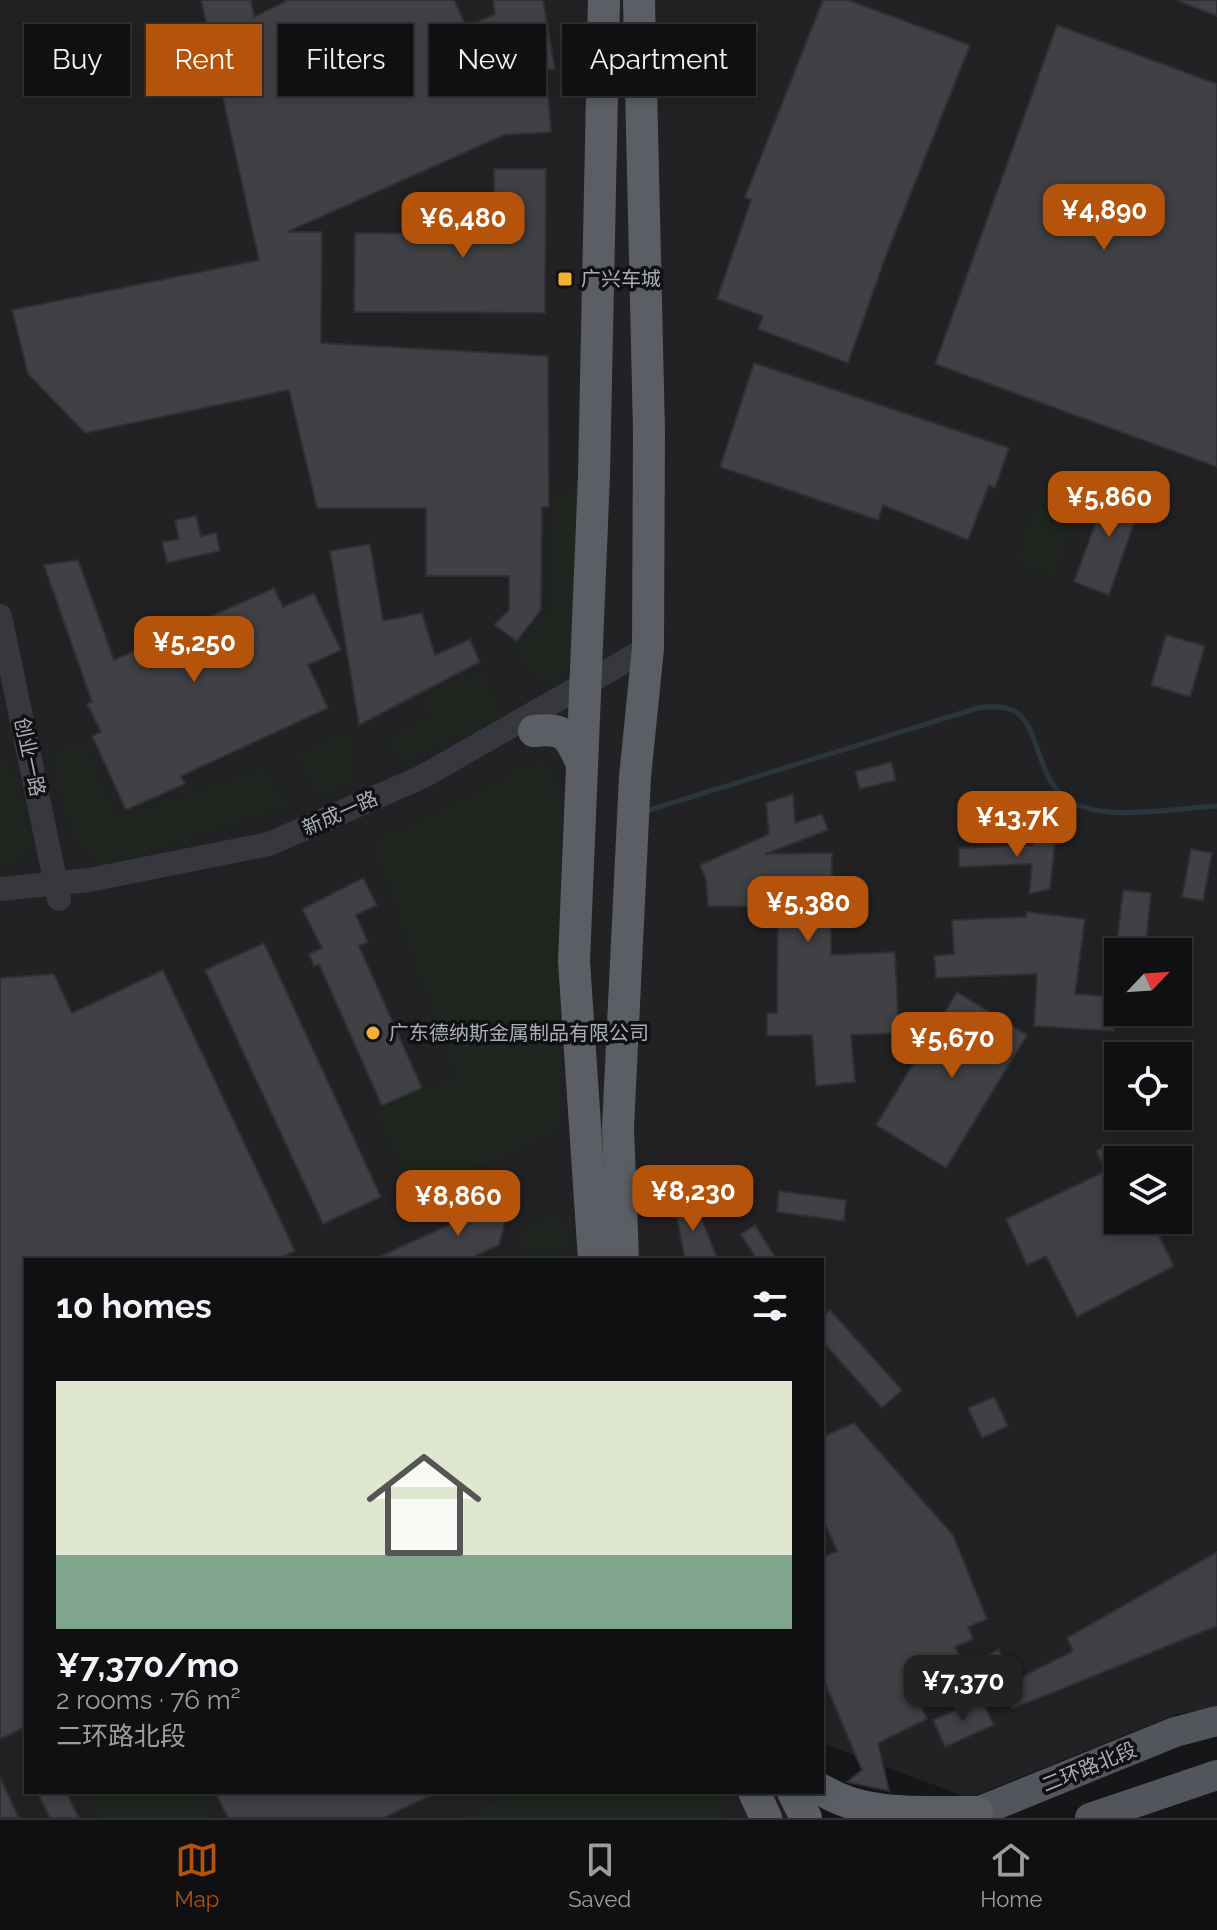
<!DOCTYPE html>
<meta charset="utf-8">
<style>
:root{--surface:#101012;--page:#1e1e20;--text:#f1f3f6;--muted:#9c9d9f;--line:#303032;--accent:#b45309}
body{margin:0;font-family:Raleway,"Noto Sans SC",sans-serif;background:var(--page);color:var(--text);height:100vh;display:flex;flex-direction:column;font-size:30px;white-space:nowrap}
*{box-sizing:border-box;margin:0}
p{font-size:26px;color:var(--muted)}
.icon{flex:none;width:44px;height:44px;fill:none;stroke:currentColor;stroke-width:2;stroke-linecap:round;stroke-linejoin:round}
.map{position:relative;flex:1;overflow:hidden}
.drawer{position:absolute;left:24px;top:1258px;width:800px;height:536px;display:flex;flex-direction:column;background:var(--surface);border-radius:0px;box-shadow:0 4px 12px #0003,0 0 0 2px var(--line)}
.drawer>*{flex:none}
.hud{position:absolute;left:24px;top:24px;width:800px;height:72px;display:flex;gap:16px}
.needle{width:52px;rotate:65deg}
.tools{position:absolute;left:1104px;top:938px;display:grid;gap:16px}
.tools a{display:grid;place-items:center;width:88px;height:88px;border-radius:0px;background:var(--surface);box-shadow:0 4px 12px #0003,0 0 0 2px var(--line);font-size:40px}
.price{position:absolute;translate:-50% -68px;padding:0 18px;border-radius:16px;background:var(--accent);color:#fff;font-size:26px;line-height:52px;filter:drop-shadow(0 2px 4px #0008)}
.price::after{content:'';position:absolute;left:50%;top:48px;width:24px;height:18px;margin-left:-12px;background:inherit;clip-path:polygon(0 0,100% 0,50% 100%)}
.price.selected{background:#222;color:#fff}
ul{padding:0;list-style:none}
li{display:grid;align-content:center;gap:16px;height:424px;padding:0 32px}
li+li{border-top:2px solid var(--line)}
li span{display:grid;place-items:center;height:248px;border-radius:0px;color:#555}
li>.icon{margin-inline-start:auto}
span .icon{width:144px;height:144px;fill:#fffc;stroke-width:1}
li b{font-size:34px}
h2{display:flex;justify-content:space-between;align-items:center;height:96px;padding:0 32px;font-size:34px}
.tag{padding:0 28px;border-radius:0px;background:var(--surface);box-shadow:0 4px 12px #0003,0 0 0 2px var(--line);font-size:28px;line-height:72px}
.tag.selected{background:var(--accent);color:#fff}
.dock{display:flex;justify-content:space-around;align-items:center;height:112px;border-top:2px solid var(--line);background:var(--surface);font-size:22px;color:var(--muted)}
.dock a{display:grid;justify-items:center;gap:4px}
.dock .selected{color:var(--accent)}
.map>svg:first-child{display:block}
.built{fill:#222225;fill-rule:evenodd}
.green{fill:#1e261f}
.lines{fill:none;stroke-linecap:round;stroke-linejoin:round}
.stream{stroke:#2c353c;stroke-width:5}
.building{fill:#404145;stroke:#303034;stroke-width:2}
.tertiary{stroke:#37383d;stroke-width:24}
.primary{stroke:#53555c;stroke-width:30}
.trunk{stroke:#5b5e65;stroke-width:32}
.poi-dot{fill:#f2b134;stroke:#111113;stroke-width:3}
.labels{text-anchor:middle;stroke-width:7;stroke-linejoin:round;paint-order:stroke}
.poi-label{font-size:20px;fill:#a8adb8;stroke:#111113;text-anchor:start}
.street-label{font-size:20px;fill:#a8adb8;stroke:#111113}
</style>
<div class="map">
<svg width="1217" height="1818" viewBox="0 0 1217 1818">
<rect width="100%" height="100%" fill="#161618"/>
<path class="built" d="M 0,0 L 1217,0 L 1217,1707 L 1177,1714 L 969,1798 L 822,1743 L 822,1260 L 26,1260 L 26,1792 L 785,1792 L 796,1818 L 0,1818 ZM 1118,952 L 1178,952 L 1178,1012 L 1118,1012 ZM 1118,1056 L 1178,1056 L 1178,1116 L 1118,1116 ZM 1118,1160 L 1178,1160 L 1178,1220 L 1118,1220 Z"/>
<g class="green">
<polygon points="1045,479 1083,492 1054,575 1016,561"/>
<polygon points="587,489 577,669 542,684 515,651 548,615 555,494"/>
<polygon points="482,671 502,718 400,762 389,737 432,718 423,696"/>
<polygon points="350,731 356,781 320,796 296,757"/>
<path d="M 84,740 L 114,819 L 263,770 L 288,804 L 107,865 C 65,849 63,793 53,754 Z"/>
<polygon points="8,761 31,838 19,863 0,868 0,762"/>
<polygon points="548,763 556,784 560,1072 556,1130 414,1196 377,1111 457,1076 374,843 529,766"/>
<polygon points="566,1219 571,1260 517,1260 526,1221"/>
<polygon points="84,1792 197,1792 210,1818 97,1818"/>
<polygon points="514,1792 724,1792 723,1818 459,1818"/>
</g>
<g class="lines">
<path class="stream" d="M 646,811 L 981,707 C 989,707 999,706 1006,708 C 1044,716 1031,784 1075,804 C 1113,821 1176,808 1217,806"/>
</g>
<g class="building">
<polygon points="201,0 251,0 254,17 288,0 454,0 467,27 495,14 493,0 543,0 555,69 546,70 551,132 504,135 287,232 322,232 321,343 548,356 549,507 542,507 541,610 517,641 494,625 509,610 509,576 426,576 426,508 317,508 289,390 85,433 28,374 12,310 259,260"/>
<polygon points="823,0 848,0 970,45 887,253 848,363 758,329 763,316 717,299 751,200 745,197"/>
<polygon points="1178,0 1217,0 1217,16 1178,1"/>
<polygon points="1057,25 1217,84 1217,467 935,364"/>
<polygon points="494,169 546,169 545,313 354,312 355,233 494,234"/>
<polygon points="754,363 1009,448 995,488 989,485 968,540 883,505 878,520 720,467"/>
<polygon points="1110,483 1144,495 1109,595 1074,582"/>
<polygon points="196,516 201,536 216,533 220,551 167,563 162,542 179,539 175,520"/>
<polygon points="370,544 383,621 422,613 435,655 470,639 480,662 359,725 330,551"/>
<polygon points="78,560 114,660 274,588 283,607 314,593 341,650 308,665 328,708 181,776 185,784 126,810 92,736 101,732 87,704 92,702 44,565"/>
<polygon points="1166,635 1205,646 1190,697 1151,685"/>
<polygon points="891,762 896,780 860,789 855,772"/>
<polygon points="793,794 795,823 822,814 828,830 765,854 832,853 831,955 895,952 899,1033 851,1035 855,1082 816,1086 812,1035 767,1036 767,1013 777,1013 778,907 708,906 706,880 700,865 769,834 766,803"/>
<polygon points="1041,834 1056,834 1050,889 1029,894 1032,864 959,867 959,848 1032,845"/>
<polygon points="1191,849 1212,853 1203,901 1182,897"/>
<polygon points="363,878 377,905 356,915 368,942 359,946 422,1088 382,1106 319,964 314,966 309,954 322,948 302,909"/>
<polygon points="1123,890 1151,893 1145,952 1116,952"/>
<polygon points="1027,912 1085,919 1075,994 1116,997 1114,1031 1034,1026 1037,974 936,978 934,956 954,954 952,920 1026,917"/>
<polygon points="264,943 381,1197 323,1224 205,970"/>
<polygon points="163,970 295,1251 276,1260 26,1260 26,1727 0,1739 0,978 54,974 72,1013"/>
<polygon points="957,992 1027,1035 946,1168 876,1125"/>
<polygon points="1111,1144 1118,1159 1118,1220 1126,1229 1151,1220 1174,1266 1077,1317 1046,1256 1027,1265 1006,1219 1106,1171 1096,1151"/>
<polygon points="779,1191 846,1200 844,1221 777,1212"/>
<polygon points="512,1196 499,1245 467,1260 372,1260"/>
<polygon points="694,1200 718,1260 685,1260 674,1201"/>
<polygon points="755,1225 777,1260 757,1260 741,1234"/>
<polygon points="830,1310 902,1390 882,1408 822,1341 822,1317"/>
<polygon points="994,1397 1008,1426 982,1438 968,1408"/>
<polygon points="854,1423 953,1535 987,1619 968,1627 973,1639 955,1647 962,1661 911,1684 927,1719 878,1743 889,1791 847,1782 862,1770 822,1676 822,1558 837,1551 822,1517 822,1437"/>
<polygon points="1217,1552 1217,1626 1012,1709 987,1655 999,1649 1014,1681 1073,1651 1067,1638"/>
<polygon points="981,1699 994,1725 945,1747 933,1720"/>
<polygon points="0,1777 19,1818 0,1818"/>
<polygon points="37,1792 66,1792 79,1818 50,1818"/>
<polygon points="215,1792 438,1792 383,1818 228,1818"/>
</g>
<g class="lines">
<g class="tertiary">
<polyline points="0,616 59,899"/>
<polyline points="0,889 89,880 269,844 422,777 648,648"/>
</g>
<g class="primary">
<polyline points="963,1818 1175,1732 1217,1721"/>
<polyline points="1090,1818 1217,1775"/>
</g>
<g class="trunk">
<path d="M 534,731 C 566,727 570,737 582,764"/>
<polyline points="594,1260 574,961 594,475 604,0"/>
<polyline points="623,1260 618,1128 635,777 648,648 649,432 639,0"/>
<path d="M 822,1790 C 867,1818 924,1811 977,1812"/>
<polyline points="754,1792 766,1818"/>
<polyline points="793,1792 806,1818"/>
</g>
</g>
<g class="poi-dot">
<rect x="557" y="271" width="16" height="16" rx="4"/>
<circle cx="373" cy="1033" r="8"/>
</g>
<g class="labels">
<g class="poi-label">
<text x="581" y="286">广兴车城</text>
<text x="389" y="1040">广东德纳斯金属制品有限公司</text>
</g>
<g class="street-label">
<text transform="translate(30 757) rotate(78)" y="7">创业一路</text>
<text transform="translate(340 813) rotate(-24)" y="7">新成一路</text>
<text transform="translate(1089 1767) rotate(-22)" y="7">二环路北段</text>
</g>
</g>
</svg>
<div class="tools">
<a><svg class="needle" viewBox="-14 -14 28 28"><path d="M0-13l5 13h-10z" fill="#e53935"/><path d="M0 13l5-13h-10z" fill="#9c9d9f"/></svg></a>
<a><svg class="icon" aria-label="locate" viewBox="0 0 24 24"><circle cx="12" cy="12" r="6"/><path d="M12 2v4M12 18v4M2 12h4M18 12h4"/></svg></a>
<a><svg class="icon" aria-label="layers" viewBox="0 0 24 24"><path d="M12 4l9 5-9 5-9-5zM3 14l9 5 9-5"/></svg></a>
</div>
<b class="price" style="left:1104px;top:252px">¥4,890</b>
<b class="price" style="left:463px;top:260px">¥6,480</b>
<b class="price" style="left:1109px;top:539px">¥5,860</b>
<b class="price" style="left:194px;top:684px">¥5,250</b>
<b class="price" style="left:1017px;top:859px">¥13.7K</b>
<b class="price" style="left:808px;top:944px">¥5,380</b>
<b class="price" style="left:952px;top:1080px">¥5,670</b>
<b class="price" style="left:693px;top:1233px">¥8,230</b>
<b class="price" style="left:458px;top:1238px">¥8,860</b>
<b class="price selected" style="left:963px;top:1723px">¥7,370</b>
<div class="hud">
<a class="tag">Buy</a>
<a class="tag selected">Rent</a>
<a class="tag">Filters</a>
<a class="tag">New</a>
<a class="tag">Apartment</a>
</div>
<section class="drawer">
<h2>10 homes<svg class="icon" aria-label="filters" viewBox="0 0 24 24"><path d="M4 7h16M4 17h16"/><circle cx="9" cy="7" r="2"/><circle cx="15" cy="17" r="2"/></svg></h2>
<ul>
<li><span style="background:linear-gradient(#dfe7d0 70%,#7fa58c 0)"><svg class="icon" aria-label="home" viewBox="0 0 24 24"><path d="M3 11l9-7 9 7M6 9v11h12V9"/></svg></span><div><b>¥7,370/mo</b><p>2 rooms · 76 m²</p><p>二环路北段</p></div></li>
</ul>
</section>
</div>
<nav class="dock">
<a class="selected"><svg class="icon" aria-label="map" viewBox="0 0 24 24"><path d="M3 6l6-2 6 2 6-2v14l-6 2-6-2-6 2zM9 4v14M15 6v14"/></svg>Map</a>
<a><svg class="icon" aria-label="saved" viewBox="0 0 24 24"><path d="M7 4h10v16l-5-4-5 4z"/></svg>Saved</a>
<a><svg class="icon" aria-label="home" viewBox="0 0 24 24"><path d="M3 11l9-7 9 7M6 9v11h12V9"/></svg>Home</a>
</nav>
